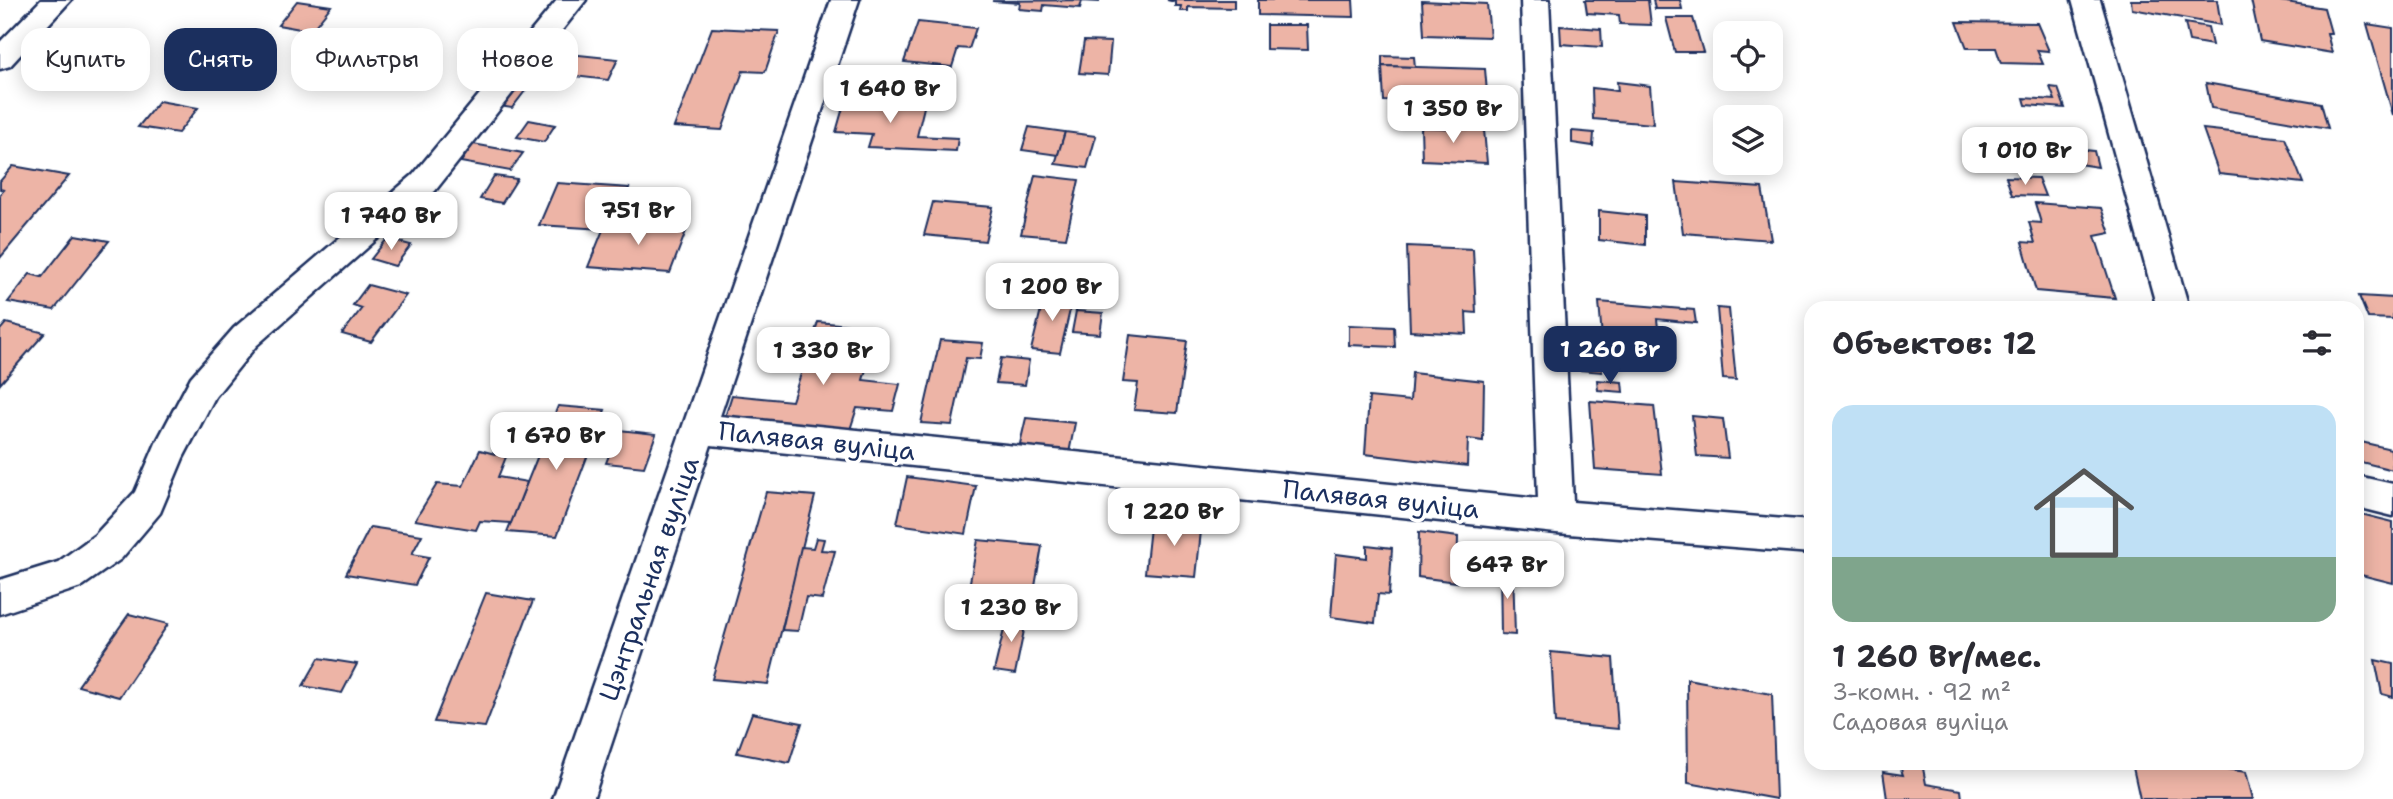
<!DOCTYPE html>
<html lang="ru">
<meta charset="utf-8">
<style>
:root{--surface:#fff;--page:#f2f2f3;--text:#2b2b33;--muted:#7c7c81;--line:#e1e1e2;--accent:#1b2f5e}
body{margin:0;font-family:"Shantell Sans",sans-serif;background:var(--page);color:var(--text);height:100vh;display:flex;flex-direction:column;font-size:26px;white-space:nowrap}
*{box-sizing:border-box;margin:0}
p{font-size:23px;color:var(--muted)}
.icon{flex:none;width:38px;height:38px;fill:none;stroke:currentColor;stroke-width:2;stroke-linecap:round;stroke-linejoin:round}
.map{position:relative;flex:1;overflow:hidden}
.drawer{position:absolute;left:1804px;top:301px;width:560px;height:469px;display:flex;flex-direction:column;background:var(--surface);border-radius:21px;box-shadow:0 4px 18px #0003}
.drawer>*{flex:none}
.guide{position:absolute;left:21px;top:28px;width:665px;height:63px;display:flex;gap:14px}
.fabs{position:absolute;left:1713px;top:21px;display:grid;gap:14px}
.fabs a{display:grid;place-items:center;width:70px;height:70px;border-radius:14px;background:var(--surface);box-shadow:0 4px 18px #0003;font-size:35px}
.price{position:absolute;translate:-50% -60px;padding:0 16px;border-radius:14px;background:#fff;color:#222;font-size:23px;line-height:46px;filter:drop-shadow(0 2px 4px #0008)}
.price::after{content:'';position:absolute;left:50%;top:42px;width:21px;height:16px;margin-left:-10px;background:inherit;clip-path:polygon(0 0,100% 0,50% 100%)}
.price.on{background:var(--accent);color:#fff}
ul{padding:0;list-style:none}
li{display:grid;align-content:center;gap:14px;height:371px;padding:0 28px}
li+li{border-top:2px solid var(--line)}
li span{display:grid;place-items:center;height:217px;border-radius:21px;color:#555}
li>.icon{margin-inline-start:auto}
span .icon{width:126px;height:126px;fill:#fffc;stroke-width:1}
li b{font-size:30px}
h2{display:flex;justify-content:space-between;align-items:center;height:84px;padding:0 28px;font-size:30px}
.pill{padding:0 24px;border-radius:21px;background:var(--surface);box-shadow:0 4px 18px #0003;font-size:24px;line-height:63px}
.pill.on{background:var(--accent);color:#fff}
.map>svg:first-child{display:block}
.building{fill:#edb4a6;stroke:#1b2f5e;stroke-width:2}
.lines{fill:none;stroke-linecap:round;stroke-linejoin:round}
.minor-casing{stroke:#1b2f5e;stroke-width:5}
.minor{fill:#fff;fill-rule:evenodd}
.labels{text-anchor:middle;stroke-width:7;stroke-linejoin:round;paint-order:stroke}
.street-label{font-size:26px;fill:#1b2f5e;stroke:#fff}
</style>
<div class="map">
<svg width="2393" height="799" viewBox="0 0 2393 799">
<rect width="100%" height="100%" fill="#fff"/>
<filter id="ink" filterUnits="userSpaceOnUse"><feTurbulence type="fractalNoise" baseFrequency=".0143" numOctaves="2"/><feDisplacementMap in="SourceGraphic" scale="14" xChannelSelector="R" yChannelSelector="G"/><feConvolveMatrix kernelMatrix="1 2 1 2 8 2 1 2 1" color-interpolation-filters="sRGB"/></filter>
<g filter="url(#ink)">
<g class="building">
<polygon points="1099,0 1099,2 1082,1 1080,8 1044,5 1043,11 1019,9 1020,3 992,1"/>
<polygon points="1167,0 1234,0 1234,8 1188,7 1188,11 1180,11 1181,6 1175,6 1175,2"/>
<polygon points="1258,0 1353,0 1354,17 1258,15"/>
<polygon points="1585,0 1648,0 1651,25 1620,24 1619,15 1587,13"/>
<polygon points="1653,0 1680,0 1682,9 1655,9"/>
<polygon points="2131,0 2217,0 2221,25 2132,9"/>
<polygon points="2251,0 2273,0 2324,8 2331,33 2327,33 2332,53 2260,41"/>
<polygon points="297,1 331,6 311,31 278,25"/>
<polygon points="1422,1 1487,4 1490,37 1424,35"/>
<polygon points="1666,18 1693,18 1703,52 1675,52"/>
<polygon points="918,22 976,28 969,49 958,48 952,67 904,62"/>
<polygon points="1957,22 2037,23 2049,51 2037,50 2043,64 2001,63 1996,48 1967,48"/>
<polygon points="2185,23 2208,27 2212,45 2189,41"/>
<polygon points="2367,24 2393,28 2393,115"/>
<polygon points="1266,25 1307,25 1308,50 1266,49"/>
<polygon points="1560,26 1601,29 1602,47 1561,44"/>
<polygon points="712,28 779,31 765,72 743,71 722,130 674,127"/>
<polygon points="1084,41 1111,42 1108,75 1079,73"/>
<polygon points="550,52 618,59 608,80 539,72"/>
<polygon points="1382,56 1414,57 1415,67 1382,66"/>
<polygon points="1382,66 1485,69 1488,104 1384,101"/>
<polygon points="1617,82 1650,86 1653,124 1593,119 1592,88 1618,91"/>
<polygon points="2206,83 2321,103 2328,128 2211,108"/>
<polygon points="516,84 528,87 512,108 499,106"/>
<polygon points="2050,87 2058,88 2065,108 2026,105 2024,98 2055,100"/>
<polygon points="846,97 925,103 917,136 958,138 956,151 868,147 872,134 836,132"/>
<polygon points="159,101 198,108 178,133 138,127"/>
<polygon points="529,120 555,125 544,142 517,137"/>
<polygon points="1029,127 1065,132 1058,155 1022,150"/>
<polygon points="1421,127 1484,130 1487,163 1422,160"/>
<polygon points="2203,129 2285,138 2303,183 2219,174"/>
<polygon points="1572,131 1594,133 1593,146 1572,143"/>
<polygon points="1065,132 1096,136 1087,168 1055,164"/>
<polygon points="473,144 523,153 510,171 461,162"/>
<polygon points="2075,149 2094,151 2098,167 2079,164"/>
<polygon points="13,166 69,176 0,258 0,194 4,190 0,189 0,181"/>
<polygon points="1035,175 1079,180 1066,238 1021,234"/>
<polygon points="494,176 517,179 502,203 480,199"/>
<polygon points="2006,177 2038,178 2045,196 2012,195"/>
<polygon points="1676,182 1762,188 1771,240 1683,233"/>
<polygon points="557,183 629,188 617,221 607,220 603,229 539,225"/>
<polygon points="933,202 993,207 985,241 924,235"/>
<polygon points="2035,203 2101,208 2110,233 2095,236 2115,298 2036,291 2022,242 2035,243 2029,222 2041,223"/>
<polygon points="1599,211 1645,216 1645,245 1599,240"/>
<polygon points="607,220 688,226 670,273 588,267"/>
<polygon points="75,235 109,241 54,310 8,302 30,274 42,277"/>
<polygon points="387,239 411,245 395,266 371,259"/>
<polygon points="1407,246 1473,249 1476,313 1466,312 1467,334 1410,331"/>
<polygon points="368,285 406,295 371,342 342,334 362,308 353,305"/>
<polygon points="1045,293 1073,297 1060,353 1031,350"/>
<polygon points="2359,296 2393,298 2393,319 2368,318"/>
<polygon points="1599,302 1694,310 1696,323 1657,319 1661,355 1603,350"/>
<polygon points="1717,308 1729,309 1736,380 1723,379"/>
<polygon points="1076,311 1103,313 1100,334 1072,332"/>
<polygon points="818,322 878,328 863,380 900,384 893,411 857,408 848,436 723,423 732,395 792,401"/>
<polygon points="6,323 45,333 0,384 0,330"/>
<polygon points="1349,325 1394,327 1395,347 1349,345"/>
<polygon points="1130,335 1187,341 1177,413 1134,410 1138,383 1123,382"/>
<polygon points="940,340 983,343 980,359 966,358 952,425 921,423"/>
<polygon points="1001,358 1029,361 1025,385 996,383"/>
<polygon points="1579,362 1601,364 1602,372 1580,370"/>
<polygon points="1412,373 1484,381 1483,441 1468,439 1467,466 1365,454 1369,397 1410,401"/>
<polygon points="1597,380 1622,382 1623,392 1598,390"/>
<polygon points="1590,401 1654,406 1662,474 1595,469"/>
<polygon points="558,406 605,410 557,536 507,532"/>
<polygon points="1692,416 1723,419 1728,458 1697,456"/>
<polygon points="1026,418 1075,423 1069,453 1019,448"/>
<polygon points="619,430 656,434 644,467 606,463"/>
<polygon points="2357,441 2391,449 2393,470 2357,461"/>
<polygon points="480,450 506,457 498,477 527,482 511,523 480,521 476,530 415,520 437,484 463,486"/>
<polygon points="907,477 976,486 966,534 897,524"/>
<polygon points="766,492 815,496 768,684 712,679"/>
<polygon points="2357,513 2393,522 2393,583 2357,574"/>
<polygon points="1151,518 1202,522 1196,577 1145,573"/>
<polygon points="370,527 422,535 412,554 429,557 415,585 346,574"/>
<polygon points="1419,532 1458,537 1457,582 1418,577"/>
<polygon points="816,538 824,539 821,550 835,551 822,599 806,597 798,631 782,630 801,547 813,548"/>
<polygon points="978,540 1042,546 1033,598 968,592"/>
<polygon points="1367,545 1392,548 1389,595 1378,594 1375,623 1331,617 1336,554 1367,558"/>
<polygon points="1500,566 1513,568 1515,635 1501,634"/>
<polygon points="486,593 533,601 485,727 434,722"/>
<polygon points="1008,613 1027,616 1015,674 994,671"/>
<polygon points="129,614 168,624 119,697 78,686"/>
<polygon points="1551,652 1613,658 1618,729 1555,723"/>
<polygon points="319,658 357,664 342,693 303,686"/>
<polygon points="2375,660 2393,664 2393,697 2382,694"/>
<polygon points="1687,679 1772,694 1776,799 1688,783"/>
<polygon points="752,713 802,723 789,763 737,753"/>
<polygon points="1899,763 1922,763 1926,784 1961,790 1962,799 1887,799 1883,772 1903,775"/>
<polygon points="2132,763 2226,763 2227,769 2246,772 2253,799 2140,799"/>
</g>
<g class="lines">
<defs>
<g id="minor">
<polygon points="41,0 71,0 10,66 0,69 0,42"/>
<polygon points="557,0 586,0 435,191 376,240 256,346 215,397 183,458 160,513 121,559 81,587 0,614 0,580 58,562 95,535 135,492 156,443 191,377 234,328 413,175"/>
<polygon points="831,0 859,0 720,416 1538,499 1521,0 1549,0 1573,502 1811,521 1811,553 1556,533 711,445 593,799 553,799"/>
<polygon points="2072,0 2100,0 2189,308 2157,308"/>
<polygon points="2357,476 2393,484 2393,516 2357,507"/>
</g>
</defs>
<use href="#minor" class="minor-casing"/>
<use href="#minor" class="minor"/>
</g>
</g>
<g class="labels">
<g class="street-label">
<text transform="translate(817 441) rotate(6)" y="9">Палявая вуліца</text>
<text transform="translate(1381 499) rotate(6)" y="9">Палявая вуліца</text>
<text transform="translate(649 579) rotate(-71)" y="9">Цэнтральная вуліца</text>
</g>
</g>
</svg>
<div class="fabs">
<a><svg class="icon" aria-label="locate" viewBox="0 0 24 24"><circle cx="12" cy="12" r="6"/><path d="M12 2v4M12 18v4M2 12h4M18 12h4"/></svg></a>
<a><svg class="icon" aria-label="layers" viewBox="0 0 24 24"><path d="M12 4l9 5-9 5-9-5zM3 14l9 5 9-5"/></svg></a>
</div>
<b class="price" style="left:890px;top:125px">1 640 Br</b>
<b class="price" style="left:1453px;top:145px">1 350 Br</b>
<b class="price" style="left:2025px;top:187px">1 010 Br</b>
<b class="price" style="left:638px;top:247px">751 Br</b>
<b class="price" style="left:391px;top:252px">1 740 Br</b>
<b class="price" style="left:1052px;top:323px">1 200 Br</b>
<b class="price on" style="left:1610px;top:386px">1 260 Br</b>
<b class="price" style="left:823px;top:387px">1 330 Br</b>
<b class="price" style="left:556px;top:472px">1 670 Br</b>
<b class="price" style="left:1174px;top:548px">1 220 Br</b>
<b class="price" style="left:1507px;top:601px">647 Br</b>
<b class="price" style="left:1011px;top:644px">1 230 Br</b>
<div class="guide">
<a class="pill">Купить</a>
<a class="pill on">Снять</a>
<a class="pill">Фильтры</a>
<a class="pill">Новое</a>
</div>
<section class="drawer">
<h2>Объектов: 12<svg class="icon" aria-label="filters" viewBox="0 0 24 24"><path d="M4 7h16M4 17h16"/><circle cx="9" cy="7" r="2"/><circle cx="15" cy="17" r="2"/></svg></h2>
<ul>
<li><span style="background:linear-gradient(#bfe0f5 70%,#7fa58c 0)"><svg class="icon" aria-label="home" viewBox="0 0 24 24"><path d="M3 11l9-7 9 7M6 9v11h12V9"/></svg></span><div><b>1 260 Br/мес.</b><p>3-комн. · 92 m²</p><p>Садовая вуліца</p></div></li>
</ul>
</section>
</div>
